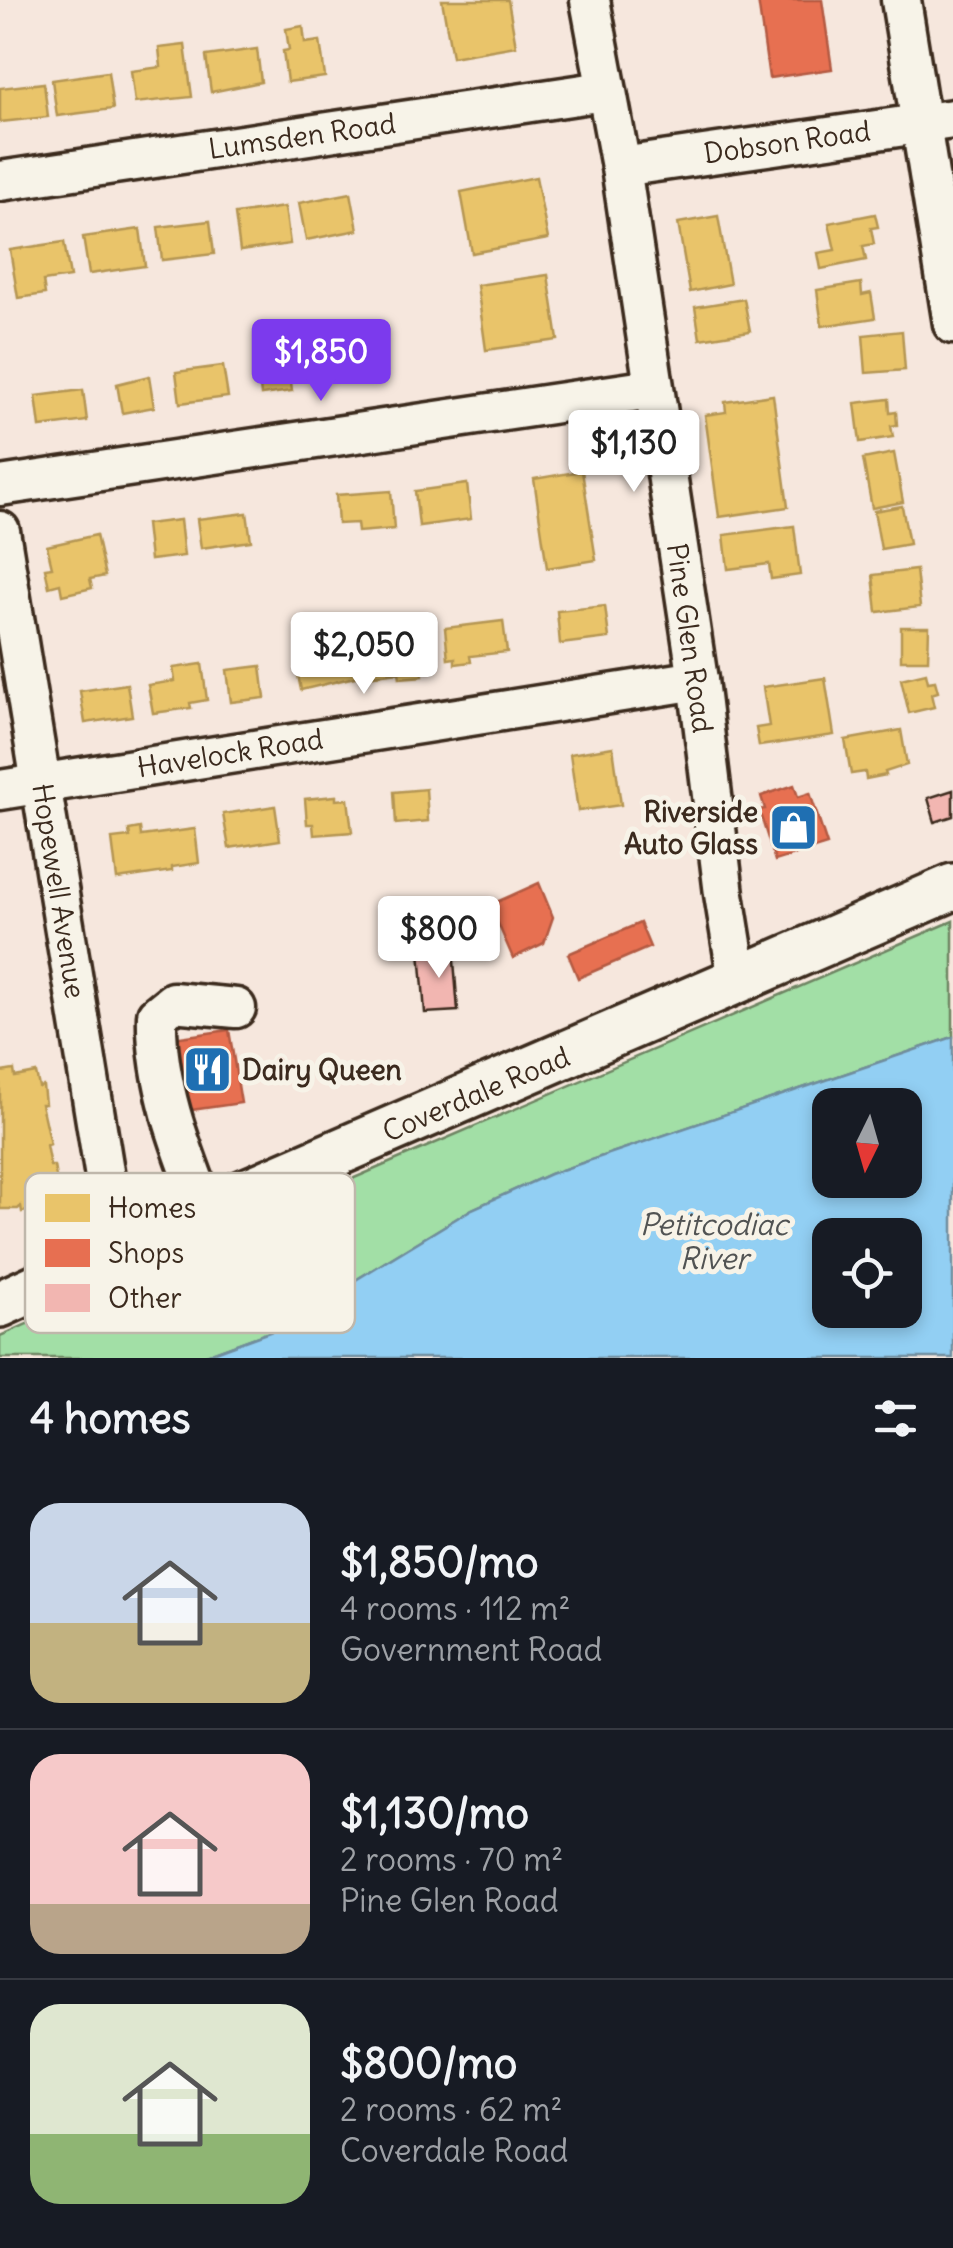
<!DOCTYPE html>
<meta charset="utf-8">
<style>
:root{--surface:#171b24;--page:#242831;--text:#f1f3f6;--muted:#9ea1a6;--line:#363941;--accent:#7c3aed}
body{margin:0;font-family:Delius,sans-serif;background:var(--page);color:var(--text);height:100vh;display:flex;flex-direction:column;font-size:38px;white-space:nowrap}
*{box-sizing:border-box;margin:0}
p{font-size:32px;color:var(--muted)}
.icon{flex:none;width:55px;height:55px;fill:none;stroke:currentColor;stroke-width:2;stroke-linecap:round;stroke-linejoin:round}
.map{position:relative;height:1358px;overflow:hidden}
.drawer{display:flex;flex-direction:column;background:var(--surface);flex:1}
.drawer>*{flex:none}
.needle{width:65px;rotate:185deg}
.controls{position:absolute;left:812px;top:1088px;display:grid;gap:20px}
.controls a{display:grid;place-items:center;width:110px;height:110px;border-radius:20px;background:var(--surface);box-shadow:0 5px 15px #0003;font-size:50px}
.price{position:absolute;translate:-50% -85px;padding:0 22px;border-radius:10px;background:#fff;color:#222;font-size:32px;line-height:65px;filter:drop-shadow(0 2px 5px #0008)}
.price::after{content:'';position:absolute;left:50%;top:60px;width:30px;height:22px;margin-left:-15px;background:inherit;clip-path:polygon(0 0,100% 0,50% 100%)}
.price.selected{background:var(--accent);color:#fff}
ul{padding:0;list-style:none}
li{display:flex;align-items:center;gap:30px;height:250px;padding:0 30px}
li+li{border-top:2px solid var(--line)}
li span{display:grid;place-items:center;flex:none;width:280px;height:200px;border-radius:30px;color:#555}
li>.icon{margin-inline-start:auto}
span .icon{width:120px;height:120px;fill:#fffc;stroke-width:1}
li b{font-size:42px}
h2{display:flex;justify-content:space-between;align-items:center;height:120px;padding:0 30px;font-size:42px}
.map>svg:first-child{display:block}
.green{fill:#a2dfa6;stroke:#6e8462;stroke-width:2.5}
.water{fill:#92cff3;stroke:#6f8d9e;stroke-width:2.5;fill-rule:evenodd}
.homes{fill:#e9c46a;stroke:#b59653;stroke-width:2.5}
.shops{fill:#e76f51;stroke:#b35a42;stroke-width:2.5}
.building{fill:#f2b6b1;stroke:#3b2a1e;stroke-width:2.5}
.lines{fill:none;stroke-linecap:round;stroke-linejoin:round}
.minor-casing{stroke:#3b2a1e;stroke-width:45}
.major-casing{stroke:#3b2a1e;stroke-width:52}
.minor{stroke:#f7f3e8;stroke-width:38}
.major{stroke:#f7f3e8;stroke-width:45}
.labels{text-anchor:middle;stroke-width:10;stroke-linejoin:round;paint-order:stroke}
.street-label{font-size:28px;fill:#3b2a1e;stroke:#f7f3e8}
.poi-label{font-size:28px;font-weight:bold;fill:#3b2a1e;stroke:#f7f3e8;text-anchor:end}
.water-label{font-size:30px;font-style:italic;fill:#515353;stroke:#f7f3e8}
.key{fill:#f7f3e8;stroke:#bfb7ab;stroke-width:2.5}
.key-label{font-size:28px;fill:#3b2a1e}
</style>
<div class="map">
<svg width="953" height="1358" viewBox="0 0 953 1358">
<rect width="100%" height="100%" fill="#f6e7dd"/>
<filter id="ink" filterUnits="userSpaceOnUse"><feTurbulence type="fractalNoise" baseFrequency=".01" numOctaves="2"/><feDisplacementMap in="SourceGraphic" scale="20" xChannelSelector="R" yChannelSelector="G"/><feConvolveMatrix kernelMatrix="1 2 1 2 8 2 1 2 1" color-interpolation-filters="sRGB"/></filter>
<g filter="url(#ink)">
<polygon class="green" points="953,921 953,1037 550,1174 472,1209 272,1331 198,1358 0,1358 0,1336 345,1182"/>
<path class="water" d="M 953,1037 L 953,1358 L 198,1358 L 272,1331 L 472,1209 L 550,1174 ZM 830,1105 L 905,1105 L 905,1180 L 830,1180 ZM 830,1235 L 905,1235 L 905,1310 L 830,1310 Z"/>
<g class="homes">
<polygon points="442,0 508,0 516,46 452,57"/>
<polygon points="303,26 305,43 320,41 325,77 287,82 283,51 289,50 286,29"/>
<polygon points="185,45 192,97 135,103 131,71 161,67 159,48"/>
<polygon points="257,49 261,82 211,92 206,56"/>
<polygon points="108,72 113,109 57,116 52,80"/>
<polygon points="44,83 48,117 0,122 0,88"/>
<polygon points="536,177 548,239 472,253 461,192"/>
<polygon points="351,193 358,230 306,240 299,203"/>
<polygon points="285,207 290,244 240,251 235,214"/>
<polygon points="875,214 878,227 871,228 874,244 863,246 866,260 821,269 818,253 835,250 829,223"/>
<polygon points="718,216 730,284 690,292 678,223"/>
<polygon points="210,221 214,254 162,260 158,227"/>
<polygon points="140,229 145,266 89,274 83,237"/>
<polygon points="64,242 70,277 43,281 45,294 18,298 10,250"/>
<polygon points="548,275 558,340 486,350 477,285"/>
<polygon points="861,283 862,295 871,293 875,318 822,326 817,290"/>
<polygon points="744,299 750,331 700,339 695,307"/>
<polygon points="902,331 905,370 866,373 863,335"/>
<polygon points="364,346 369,375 336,380 331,352"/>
<polygon points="288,356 292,391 261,395 257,360"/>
<polygon points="223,366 228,397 180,403 176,372"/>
<polygon points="149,376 154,407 122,413 117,384"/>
<polygon points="83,390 87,421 40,427 36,396"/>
<polygon points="773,395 788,507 719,517 705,415 726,412 725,402"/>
<polygon points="889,399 890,413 896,412 897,425 891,426 893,437 860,442 855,403"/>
<polygon points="894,453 903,502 872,508 863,459"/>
<polygon points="582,471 596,560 547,568 534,479"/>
<polygon points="467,484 471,519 419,526 415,491"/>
<polygon points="391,491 394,529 358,532 357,523 338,524 336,495"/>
<polygon points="902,506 909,544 881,549 874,511"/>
<polygon points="247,513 251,541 201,548 197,519"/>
<polygon points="180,520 184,556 150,560 146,524"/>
<polygon points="794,526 800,575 771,579 769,564 728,569 724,535"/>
<polygon points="96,535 105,576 90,579 92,588 62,595 60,584 49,587 45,568 52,567 47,546"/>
<polygon points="916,570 920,607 877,612 873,575"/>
<polygon points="605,606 609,638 560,644 557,611"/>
<polygon points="503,621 507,652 470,656 471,662 455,664 455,658 448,659 445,628"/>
<polygon points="901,627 929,627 928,660 901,660"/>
<polygon points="324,637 328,656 358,650 363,675 301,690 296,665 309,662 305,641"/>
<polygon points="419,637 423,676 400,678 399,672 374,675 371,642"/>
<polygon points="202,664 207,700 190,703 191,708 153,713 148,685 175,681 173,668"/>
<polygon points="261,666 265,698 231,702 227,670"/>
<polygon points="926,673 928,682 935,681 938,692 931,694 934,707 909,713 901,679"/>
<polygon points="825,678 834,735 759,746 756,728 769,726 763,687"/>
<polygon points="127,684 132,716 85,723 80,691"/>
<polygon points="901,730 907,765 885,772 886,775 866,779 865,772 851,774 845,740"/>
<polygon points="613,747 621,805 578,811 570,754"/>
<polygon points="426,789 428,821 396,824 394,792"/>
<polygon points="336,796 336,800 348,799 352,832 314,835 313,824 307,824 305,799"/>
<polygon points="275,806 280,840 229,848 223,814"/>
<polygon points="140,828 141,836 195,829 199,863 172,867 172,871 117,879 112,839 130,837 129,830"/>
<polygon points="14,1070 15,1077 36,1073 39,1087 43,1086 45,1104 41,1104 50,1144 46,1145 50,1166 54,1166 57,1183 53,1183 55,1200 51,1201 52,1204 34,1204 34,1210 22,1212 21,1206 18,1209 0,1209 0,1078 1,1072"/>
</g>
<g class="shops">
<polygon points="758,0 822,0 832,69 769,78"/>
<polygon points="794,785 798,797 810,793 827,845 775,861 759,810 765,809 761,796"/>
<polygon points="539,883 553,917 544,943 513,958 490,905"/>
<polygon points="640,923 650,947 578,978 568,954"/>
<polygon points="229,1030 241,1103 184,1111 173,1038"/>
</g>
<g class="building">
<polygon points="953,790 953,816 935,822 928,798"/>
<polygon points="453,948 458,1011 425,1013 420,951"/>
</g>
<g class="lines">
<defs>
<g id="minor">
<polyline points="590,0 621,167 698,680 724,894 738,981"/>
<polyline points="901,0 953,324"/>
<polyline points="621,167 953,119"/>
<polyline points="0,181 604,91"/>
<polyline points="0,486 652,389"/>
<polyline points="0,531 117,1251"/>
<polyline points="0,790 698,680"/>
<path d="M 205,1210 C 181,1148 155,1082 157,1015 L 173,1002 L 236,1008"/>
</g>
<polyline id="major" points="0,1304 205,1210 953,887"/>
</defs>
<use href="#minor" class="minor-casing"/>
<use href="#major" class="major-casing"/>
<use href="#minor" class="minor"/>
<use href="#major" class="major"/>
</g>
</g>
<defs>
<symbol id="shop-square" viewBox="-11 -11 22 22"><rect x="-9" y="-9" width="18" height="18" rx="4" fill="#1f6fb2" stroke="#f7f3e8"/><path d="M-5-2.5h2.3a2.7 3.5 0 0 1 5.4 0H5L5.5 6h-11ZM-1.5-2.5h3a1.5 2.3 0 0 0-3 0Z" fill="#fff"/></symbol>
<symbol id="restaurant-square" viewBox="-11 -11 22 22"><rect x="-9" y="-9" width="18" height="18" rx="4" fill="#1f6fb2" stroke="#f7f3e8"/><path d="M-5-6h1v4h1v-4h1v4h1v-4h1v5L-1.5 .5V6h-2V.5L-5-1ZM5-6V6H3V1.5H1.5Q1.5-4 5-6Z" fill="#fff"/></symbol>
</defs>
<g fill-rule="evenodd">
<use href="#shop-square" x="766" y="800" width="55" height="55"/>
<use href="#restaurant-square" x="180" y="1042" width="55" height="55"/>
</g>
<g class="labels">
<g class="street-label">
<text transform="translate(302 136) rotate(-8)" y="10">Lumsden Road</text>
<text transform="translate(787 142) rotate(-8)" y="10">Dobson Road</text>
<text transform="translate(690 638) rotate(82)" y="10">Pine Glen Road</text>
<text transform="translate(230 753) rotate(-9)" y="10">Havelock Road</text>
<text transform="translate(59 891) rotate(81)" y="10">Hopewell Avenue</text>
<text transform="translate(476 1094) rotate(-23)" y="10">Coverdale Road</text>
</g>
<g class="poi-label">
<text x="758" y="822">Riverside<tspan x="758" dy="32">Auto Glass</tspan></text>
<text x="242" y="1080" text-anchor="start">Dairy Queen</text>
</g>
<g class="water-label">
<text x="714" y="1235">Petitcodiac<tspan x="714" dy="34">River</tspan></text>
</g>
</g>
<rect x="25" y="1173" width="330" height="160" rx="15" class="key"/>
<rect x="45" y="1194" width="45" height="28" fill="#e9c46a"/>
<rect x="45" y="1239" width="45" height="28" fill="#e76f51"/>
<rect x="45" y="1284" width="45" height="28" fill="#f2b6b1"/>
<g class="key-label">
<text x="108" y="1218">Homes</text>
<text x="108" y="1263">Shops</text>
<text x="108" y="1308">Other</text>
</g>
</svg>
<div class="controls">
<a><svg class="needle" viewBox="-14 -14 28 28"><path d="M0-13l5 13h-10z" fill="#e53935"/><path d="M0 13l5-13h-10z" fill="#9ea1a6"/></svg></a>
<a><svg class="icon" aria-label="locate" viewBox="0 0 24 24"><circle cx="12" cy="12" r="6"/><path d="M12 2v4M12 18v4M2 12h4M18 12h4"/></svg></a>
</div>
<b class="price selected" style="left:321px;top:404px">$1,850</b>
<b class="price" style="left:634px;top:495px">$1,130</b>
<b class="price" style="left:364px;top:697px">$2,050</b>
<b class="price" style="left:439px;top:981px">$800</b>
</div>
<section class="drawer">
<h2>4 homes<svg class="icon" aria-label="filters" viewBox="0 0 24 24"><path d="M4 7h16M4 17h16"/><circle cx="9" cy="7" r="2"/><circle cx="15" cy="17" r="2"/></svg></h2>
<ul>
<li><span style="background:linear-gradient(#c9d6e8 60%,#c2b280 0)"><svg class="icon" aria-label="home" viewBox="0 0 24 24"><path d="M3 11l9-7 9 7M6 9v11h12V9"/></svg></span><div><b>$1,850/mo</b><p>4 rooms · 112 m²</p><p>Government Road</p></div></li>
<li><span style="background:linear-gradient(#f6c9c9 75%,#b9a48a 0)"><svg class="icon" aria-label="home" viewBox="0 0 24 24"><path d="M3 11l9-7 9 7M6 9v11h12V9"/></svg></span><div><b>$1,130/mo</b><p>2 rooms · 70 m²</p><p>Pine Glen Road</p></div></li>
<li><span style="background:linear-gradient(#dfe7d0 65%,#8fb573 0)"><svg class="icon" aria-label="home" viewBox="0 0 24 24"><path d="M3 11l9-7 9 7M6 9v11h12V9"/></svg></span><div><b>$800/mo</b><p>2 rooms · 62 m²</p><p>Coverdale Road</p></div></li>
</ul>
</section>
